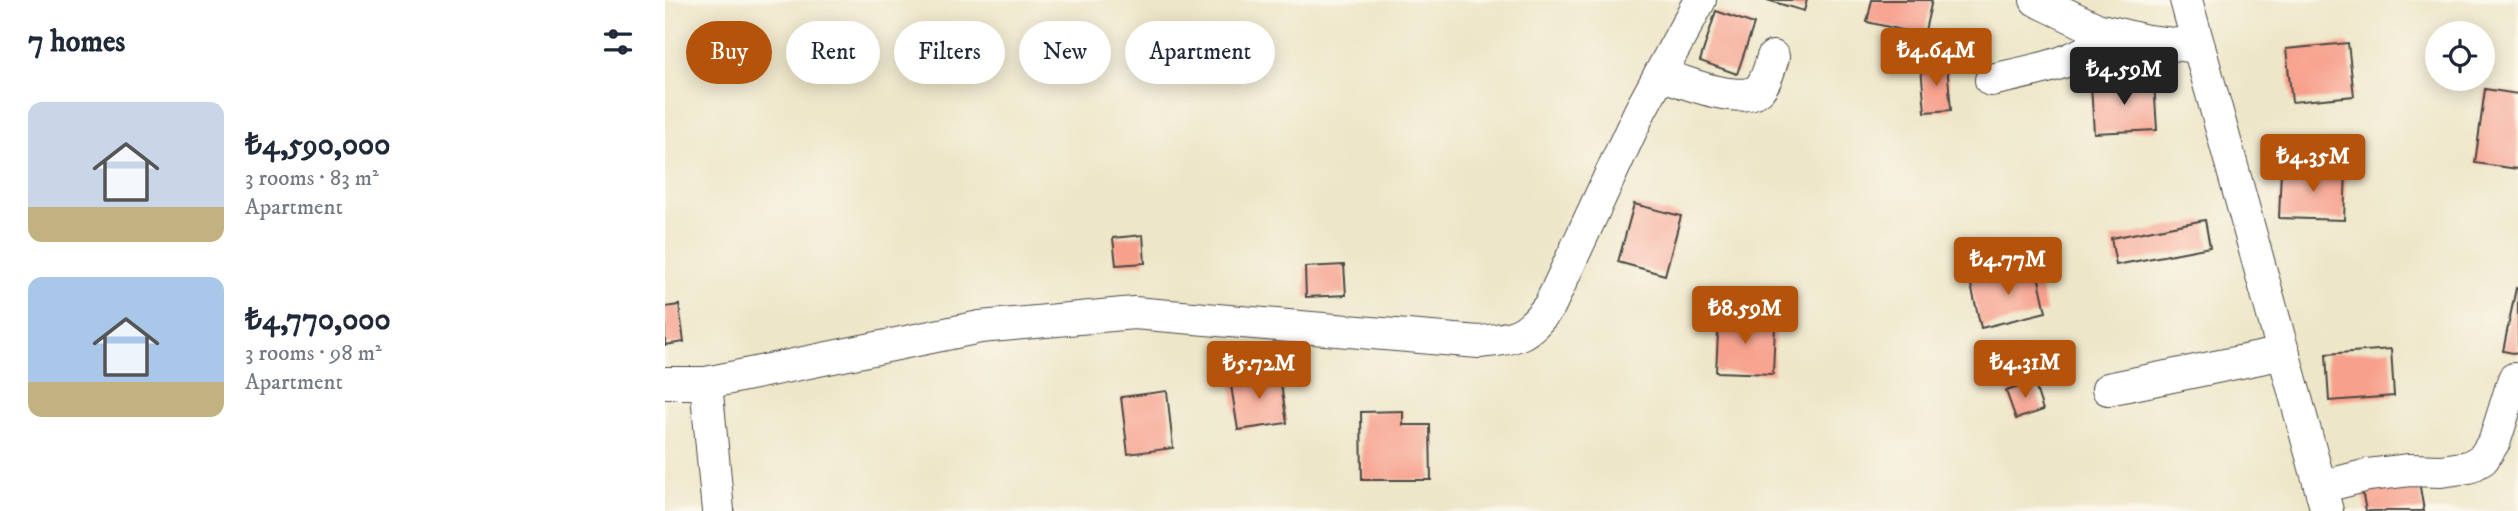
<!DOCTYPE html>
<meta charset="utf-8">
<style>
:root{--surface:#fff;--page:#f6f6f7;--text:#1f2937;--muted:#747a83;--accent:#b45309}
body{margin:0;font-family:"IM FELL DW Pica",serif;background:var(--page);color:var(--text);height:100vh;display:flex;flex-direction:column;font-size:26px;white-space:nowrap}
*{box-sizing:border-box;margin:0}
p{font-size:23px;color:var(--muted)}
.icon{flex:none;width:38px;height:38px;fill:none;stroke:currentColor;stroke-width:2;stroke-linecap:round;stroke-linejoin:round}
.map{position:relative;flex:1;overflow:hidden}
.drawer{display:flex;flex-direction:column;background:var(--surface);width:665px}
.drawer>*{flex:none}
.guide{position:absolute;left:21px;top:21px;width:665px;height:63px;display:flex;gap:14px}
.tools{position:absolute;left:1760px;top:21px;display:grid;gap:14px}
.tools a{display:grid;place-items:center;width:70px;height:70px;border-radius:50%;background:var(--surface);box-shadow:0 4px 18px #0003;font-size:35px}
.price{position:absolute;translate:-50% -60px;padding:0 16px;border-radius:7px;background:var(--accent);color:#fff;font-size:23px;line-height:46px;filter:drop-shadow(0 2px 4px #0008)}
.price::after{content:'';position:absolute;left:50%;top:42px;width:21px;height:16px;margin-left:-10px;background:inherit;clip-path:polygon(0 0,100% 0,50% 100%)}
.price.on{background:#222;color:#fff}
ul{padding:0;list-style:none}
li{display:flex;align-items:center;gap:21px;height:175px;padding:0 28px}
li span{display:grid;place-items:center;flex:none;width:196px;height:140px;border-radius:14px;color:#555}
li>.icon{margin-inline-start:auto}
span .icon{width:84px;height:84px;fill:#fffc;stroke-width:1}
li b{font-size:30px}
h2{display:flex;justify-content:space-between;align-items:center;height:84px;padding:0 28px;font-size:30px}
.tag{padding:0 24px;border-radius:32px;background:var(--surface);box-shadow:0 4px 18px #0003;font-size:24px;line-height:63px}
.tag.on{background:var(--accent);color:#fff}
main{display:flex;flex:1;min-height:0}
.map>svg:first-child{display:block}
.building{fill:#f7a18d}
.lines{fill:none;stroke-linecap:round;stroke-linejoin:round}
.minor-casing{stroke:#484743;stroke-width:34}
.minor{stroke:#fff;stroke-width:32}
</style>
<main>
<section class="drawer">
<h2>7 homes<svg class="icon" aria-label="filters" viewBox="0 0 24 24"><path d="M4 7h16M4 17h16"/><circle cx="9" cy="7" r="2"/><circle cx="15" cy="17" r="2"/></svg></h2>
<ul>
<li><span style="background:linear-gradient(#c9d6e8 75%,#c2b280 0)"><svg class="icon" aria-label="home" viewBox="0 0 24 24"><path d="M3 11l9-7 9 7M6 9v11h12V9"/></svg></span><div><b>₺4,590,000</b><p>3 rooms · 83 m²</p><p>Apartment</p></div></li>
<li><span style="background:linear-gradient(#a9c7e8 75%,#c2b280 0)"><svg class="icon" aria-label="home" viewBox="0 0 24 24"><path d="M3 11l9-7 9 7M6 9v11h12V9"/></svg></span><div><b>₺4,770,000</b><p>3 rooms · 98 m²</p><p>Apartment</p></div></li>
</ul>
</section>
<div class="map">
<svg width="1853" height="511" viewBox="0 0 1853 511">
<rect width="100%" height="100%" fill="#fbf7ec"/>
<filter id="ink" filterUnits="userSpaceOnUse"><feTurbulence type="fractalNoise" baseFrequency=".0143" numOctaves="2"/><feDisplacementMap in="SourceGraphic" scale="14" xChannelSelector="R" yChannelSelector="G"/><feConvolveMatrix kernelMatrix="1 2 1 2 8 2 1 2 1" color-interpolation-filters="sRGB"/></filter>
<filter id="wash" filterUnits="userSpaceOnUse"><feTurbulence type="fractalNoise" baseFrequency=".00686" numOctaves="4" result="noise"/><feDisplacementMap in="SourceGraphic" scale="28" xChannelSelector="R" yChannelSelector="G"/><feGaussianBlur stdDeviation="1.57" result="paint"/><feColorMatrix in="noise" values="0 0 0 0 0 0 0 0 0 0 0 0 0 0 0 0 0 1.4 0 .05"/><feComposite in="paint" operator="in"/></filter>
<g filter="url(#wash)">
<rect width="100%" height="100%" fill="#eee6c8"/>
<g id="blocks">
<g class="building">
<polygon points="1102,0 1142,0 1139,11"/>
<polygon points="1207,0 1267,0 1259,35 1202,22"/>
<polygon points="1051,11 1089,24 1072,74 1035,61"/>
<polygon points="1683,43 1689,96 1627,102 1621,49"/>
<polygon points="1282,65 1286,110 1260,112 1256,67"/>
<polygon points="1489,81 1492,130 1429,133 1426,85"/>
<polygon points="1820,89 1853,94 1853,169 1810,163"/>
<polygon points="1616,169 1681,170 1679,220 1614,218"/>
<polygon points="969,204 1016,216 1000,275 953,262"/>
<polygon points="1540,220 1545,247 1451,265 1446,238"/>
<polygon points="478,235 480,263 451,265 448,238"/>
<polygon points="679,265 681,295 641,297 640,267"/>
<polygon points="1371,266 1381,312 1316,328 1305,281"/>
<polygon points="1851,288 1853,289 1853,354 1838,351"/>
<polygon points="14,305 19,342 0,345 0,307"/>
<polygon points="1054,313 1074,314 1073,323 1110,325 1108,374 1051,372"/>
<polygon points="1726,349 1729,396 1664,401 1661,354"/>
<polygon points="614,372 622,423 573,430 565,379"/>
<polygon points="1369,382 1378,410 1351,419 1341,391"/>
<polygon points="502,391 508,448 463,454 456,397"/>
<polygon points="738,411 738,425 765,425 766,480 697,480 696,412"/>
<polygon points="1753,475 1759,511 1701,511 1696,485"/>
</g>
</g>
</g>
<g filter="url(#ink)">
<use href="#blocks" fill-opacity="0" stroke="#484743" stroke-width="2"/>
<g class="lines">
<defs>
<g id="minor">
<polyline points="1371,0 1432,29 1482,41 1534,47"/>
<polyline points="1521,0 1662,511"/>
<path d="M 995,74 C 1016,81 1080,107 1095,88 C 1102,80 1105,66 1108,57"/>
<path d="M 1326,80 C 1376,69 1408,65 1450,33"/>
<path d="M 0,383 L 41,383 L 315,327 L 469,313 L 814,342 C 852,338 861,337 885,305 L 975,111 L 1035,0"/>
<polyline points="41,383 53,511"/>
<polyline points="1443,389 1619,353"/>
<polyline points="1656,487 1703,475 1745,470 1776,471 1804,467 1818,459 1830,440 1849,379"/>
</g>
</defs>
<use href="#minor" class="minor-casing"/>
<use href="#minor" class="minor"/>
</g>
</g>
</svg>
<div class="tools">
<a><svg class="icon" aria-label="locate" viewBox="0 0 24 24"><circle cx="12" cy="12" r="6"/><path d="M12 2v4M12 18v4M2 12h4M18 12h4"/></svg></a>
</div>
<b class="price" style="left:1271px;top:88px">₺4.64M</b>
<b class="price on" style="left:1459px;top:107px">₺4.59M</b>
<b class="price" style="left:1648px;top:194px">₺4.35M</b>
<b class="price" style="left:1343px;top:297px">₺4.77M</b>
<b class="price" style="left:1080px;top:346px">₺8.59M</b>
<b class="price" style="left:1360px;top:400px">₺4.31M</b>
<b class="price" style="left:594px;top:401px">₺5.72M</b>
<div class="guide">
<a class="tag on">Buy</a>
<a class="tag">Rent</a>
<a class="tag">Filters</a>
<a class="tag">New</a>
<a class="tag">Apartment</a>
</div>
</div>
</main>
